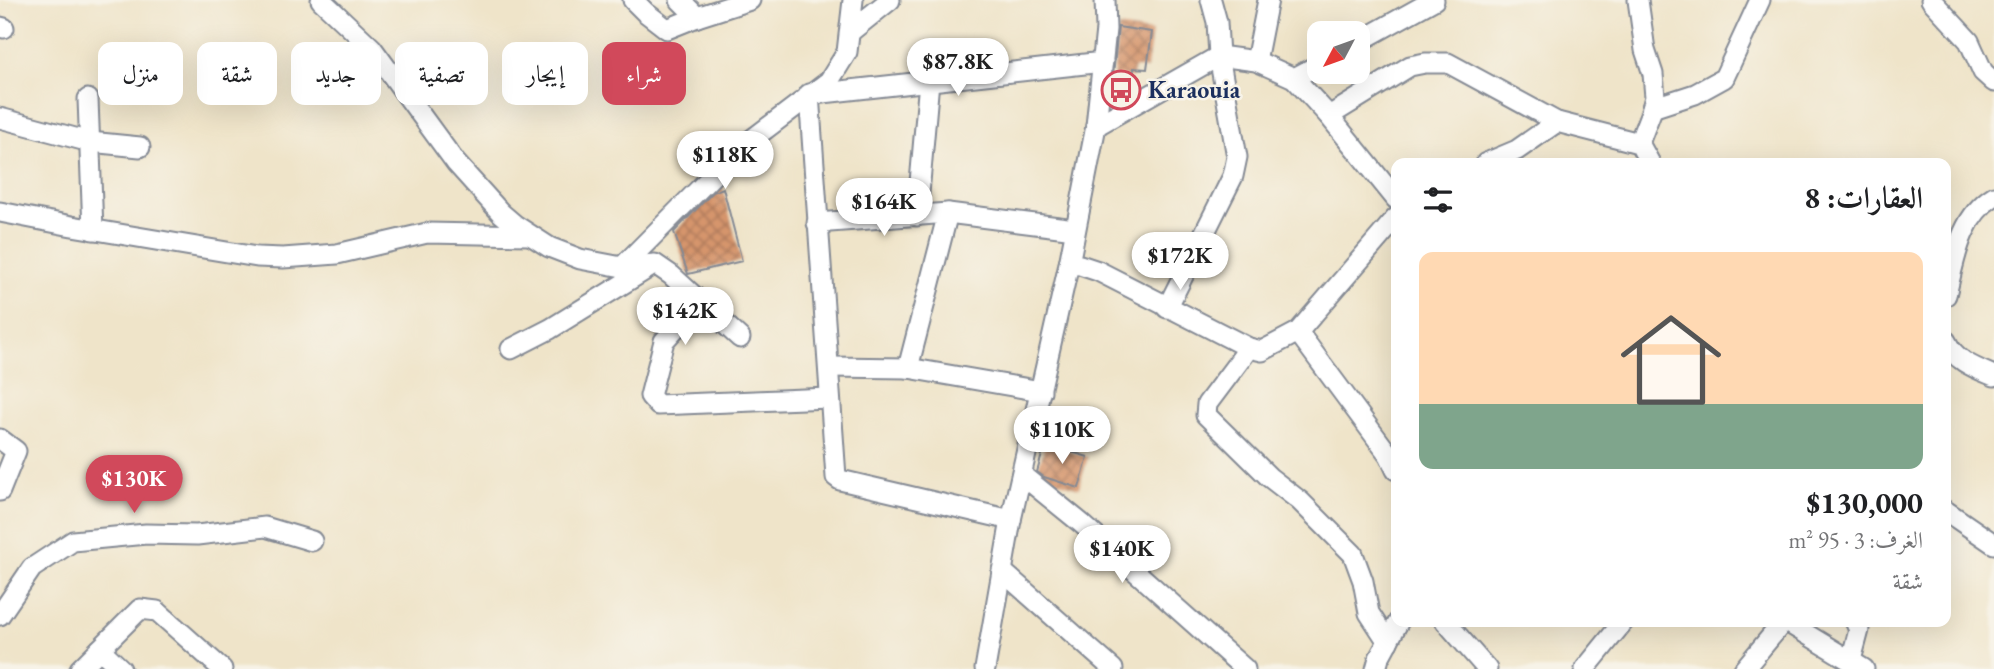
<!DOCTYPE html>
<html lang="ar">
<meta charset="utf-8">
<style>
:root{--surface:#fff;--page:#f6f6f6;--text:#202124;--muted:#757577;--accent:#d1495b}
body{margin:0;font-family:"EB Garamond",Amiri,serif;background:var(--page);color:var(--text);direction:rtl;height:100vh;display:flex;flex-direction:column;font-size:26px;white-space:nowrap}
*{box-sizing:border-box;margin:0}
p{font-size:23px;color:var(--muted)}
.icon{flex:none;width:38px;height:38px;fill:none;stroke:currentColor;stroke-width:2;stroke-linecap:round;stroke-linejoin:round}
.map{position:relative;flex:1;overflow:hidden;direction:ltr}
.sheet{position:absolute;left:1391px;top:158px;width:560px;height:469px;display:flex;flex-direction:column;background:var(--surface);border-radius:14px;box-shadow:0 7px 28px #0002;direction:rtl}
.sheet>*{flex:none}
.guide{position:absolute;left:21px;top:42px;width:665px;height:63px;direction:rtl;display:flex;gap:14px}
.needle{width:46px;rotate:229deg}
.fabs{position:absolute;left:1307px;top:21px;display:grid;gap:14px}
.fabs a{display:grid;place-items:center;width:63px;height:63px;border-radius:14px;background:var(--surface);box-shadow:0 7px 28px #0002;font-size:35px}
.price{position:absolute;translate:-50% -60px;padding:0 16px;border-radius:24px;background:#fff;color:#222;font-size:23px;line-height:46px;filter:drop-shadow(0 2px 4px #0008)}
.price::after{content:'';position:absolute;left:50%;top:42px;width:21px;height:16px;margin-left:-10px;background:inherit;clip-path:polygon(0 0,100% 0,50% 100%)}
.price.current{background:var(--accent);color:#fff}
ul{padding:0;list-style:none}
li{display:grid;align-content:center;gap:14px;height:371px;padding:0 28px}
li span{display:grid;place-items:center;height:217px;border-radius:14px;color:#555}
li>.icon{margin-inline-start:auto}
span .icon{width:126px;height:126px;fill:#fffc;stroke-width:1}
li b{font-size:30px}
h2{display:flex;justify-content:space-between;align-items:center;height:84px;padding:0 28px;font-size:30px}
.chip{padding:0 24px;border-radius:14px;background:var(--surface);box-shadow:0 7px 28px #0002;font-size:24px;line-height:63px}
.chip.current{background:var(--accent);color:#fff}
.map>svg:first-child{display:block}
.building{fill:url(#building-cross-hatch)}
.lines{fill:none;stroke-linecap:round;stroke-linejoin:round}
.minor-casing{stroke:#858a94;stroke-width:23}
.minor{stroke:#fff;stroke-width:19}
.labels{text-anchor:middle;stroke-width:5;stroke-linejoin:round;paint-order:stroke}
.poi-label{font-size:24px;font-weight:bold;fill:#1b2f5e;stroke:#f7f3e8;text-anchor:start}
</style>
<div class="map">
<svg width="1994" height="669" viewBox="0 0 1994 669">
<defs>
<pattern id="building-cross-hatch" width="8" height="8" patternUnits="userSpaceOnUse" patternTransform="scale(1.75)"><rect width="8" height="8" fill="#d6956c"/><path d="M0 0l8 8M0 8l8-8" fill="none" stroke="#ad7a5c"/></pattern>
</defs>
<rect width="100%" height="100%" fill="#f7f3e8"/>
<filter id="ink" filterUnits="userSpaceOnUse"><feTurbulence type="fractalNoise" baseFrequency=".0143" numOctaves="2"/><feDisplacementMap in="SourceGraphic" scale="14" xChannelSelector="R" yChannelSelector="G"/><feConvolveMatrix kernelMatrix="1 2 1 2 8 2 1 2 1" color-interpolation-filters="sRGB"/></filter>
<filter id="wash" filterUnits="userSpaceOnUse"><feTurbulence type="fractalNoise" baseFrequency=".00686" numOctaves="4" result="noise"/><feDisplacementMap in="SourceGraphic" scale="28" xChannelSelector="R" yChannelSelector="G"/><feGaussianBlur stdDeviation="1.57" result="paint"/><feColorMatrix in="noise" values="0 0 0 0 0 0 0 0 0 0 0 0 0 0 0 0 0 1.4 0 .05"/><feComposite in="paint" operator="in"/></filter>
<g filter="url(#wash)">
<rect width="100%" height="100%" fill="#efe4c9"/>
<g id="blocks">
<g class="building">
<polygon points="1118,27 1152,32 1147,69 1134,68 1133,78 1113,76"/>
<polygon points="723,188 742,261 688,274 674,232 713,192"/>
<polygon points="1045,444 1088,457 1079,488 1044,477 1037,472"/>
</g>
</g>
</g>
<g filter="url(#ink)">
<use href="#blocks" fill-opacity="0" stroke="#858a94" stroke-width="2"/>
<g class="lines">
<defs>
<g id="minor">
<polyline points="321,0 372,48 456,163 501,213 515,225 549,247 580,259 622,267 655,264 671,275 740,338"/>
<polyline points="633,0 645,12 667,29 697,17"/>
<polyline points="680,0 697,17 750,0"/>
<polyline points="1638,0 1645,50 1653,74 1655,97 1651,112 1639,143 1650,163"/>
<polyline points="1931,0 1969,41 1983,72 1994,82"/>
<polyline points="0,27 4,28"/>
<polyline points="850,32 890,0"/>
<polyline points="1358,42 1434,0"/>
<polyline points="1256,61 1268,0"/>
<polyline points="1294,78 1320,64"/>
<polyline points="809,94 836,477 840,480 1011,520"/>
<polyline points="814,94 1103,62"/>
<polyline points="88,99 93,230"/>
<polyline points="1652,108 1695,94 1724,78 1760,0"/>
<polyline points="1329,116 1410,66 1425,63 1448,63 1557,122 1639,143"/>
<polyline points="0,118 90,142 140,147"/>
<polyline points="1096,126 1219,56 1256,61 1294,78 1329,116 1396,199"/>
<polyline points="1486,163 1517,150 1557,122"/>
<polyline points="0,212 72,226 257,257 283,258 337,254 427,233 529,235"/>
<polyline points="917,216 929,81"/>
<polyline points="817,223 948,213 1075,229"/>
<polyline points="1069,264 1080,265 1098,271 1249,348 1262,351 1298,332 1396,218"/>
<polyline points="622,267 738,150 829,81 847,52 853,0"/>
<path d="M 1946,295 C 1955,259 1960,217 1994,196"/>
<polyline points="700,301 664,341 650,396 658,405 829,398"/>
<polyline points="1167,308 1233,176 1237,157 1219,56 1217,22 1211,0"/>
<polyline points="1298,332 1389,455 1396,470"/>
<path d="M 1946,341 C 1955,361 1975,368 1994,376"/>
<polyline points="1249,348 1207,404 1206,415 1269,477 1300,501 1353,554 1363,581 1369,613 1388,642"/>
<polyline points="511,349 550,329 652,266"/>
<polyline points="829,367 908,368 1041,391"/>
<polyline points="908,368 948,213"/>
<polyline points="0,439 16,451 0,491"/>
<polyline points="1022,475 1081,523 1245,669"/>
<polyline points="1946,511 1994,544"/>
<polyline points="1002,571 1113,669"/>
<polyline points="0,615 32,568 73,541 146,534 197,535 265,527 312,541"/>
<polyline points="1445,621 1487,669"/>
<polyline points="1785,621 1864,669"/>
<polyline points="100,649 121,669"/>
<polyline points="1851,660 1859,630 1855,621"/>
<polyline points="80,669 140,609 157,611 222,669"/>
<polyline points="985,669 1011,520 1069,264 1096,126 1106,29 1105,0"/>
<polyline points="1376,669 1379,658 1399,621"/>
<polyline points="1585,669 1624,621"/>
<polyline points="1744,669 1784,621"/>
</g>
</defs>
<use href="#minor" class="minor-casing"/>
<use href="#minor" class="minor"/>
</g>
</g>
<defs>
<symbol id="bus-ring" viewBox="-11 -11 22 22"><circle r="9.5" fill="#f7f3e8" stroke="#d1495b" stroke-width="1.5"/><path d="M-5-6H5V4H4V6H2V4H-2V6H-4V4H-5ZM-3.5-4V0h7V-4ZM-3.5 1.2v1.5H-2V1.2ZM2 1.2v1.5H3.5V1.2Z" fill="#d1495b"/></symbol>
</defs>
<g fill-rule="evenodd">
<use href="#bus-ring" x="1099" y="68" width="44" height="44"/>
</g>
<g class="labels">
<g class="poi-label">
<text x="1148" y="98">Karaouia</text>
</g>
</g>
</svg>
<div class="fabs">
<a><svg class="needle" viewBox="-14 -14 28 28"><path d="M0-13l5 13h-10z" fill="#e53935"/><path d="M0 13l5-13h-10z" fill="#757577"/></svg></a>
</div>
<b class="price" style="left:958px;top:98px">$87.8K</b>
<b class="price" style="left:725px;top:191px">$118K</b>
<b class="price" style="left:884px;top:238px">$164K</b>
<b class="price" style="left:1180px;top:292px">$172K</b>
<b class="price" style="left:685px;top:347px">$142K</b>
<b class="price" style="left:1062px;top:466px">$110K</b>
<b class="price current" style="left:134px;top:515px">$130K</b>
<b class="price" style="left:1122px;top:585px">$140K</b>
<div class="guide">
<a class="chip current">شراء</a>
<a class="chip">إيجار</a>
<a class="chip">تصفية</a>
<a class="chip">جديد</a>
<a class="chip">شقة</a>
<a class="chip">منزل</a>
</div>
<section class="sheet">
<h2>العقارات: 8<svg class="icon" aria-label="filters" viewBox="0 0 24 24"><path d="M4 7h16M4 17h16"/><circle cx="9" cy="7" r="2"/><circle cx="15" cy="17" r="2"/></svg></h2>
<ul>
<li><span style="background:linear-gradient(#ffd9b3 70%,#7fa58c 0)"><svg class="icon" aria-label="home" viewBox="0 0 24 24"><path d="M3 11l9-7 9 7M6 9v11h12V9"/></svg></span><div><b>$130,000</b><p>الغرف: 3 · 95 m²</p><p>شقة</p></div></li>
</ul>
</section>
</div>
